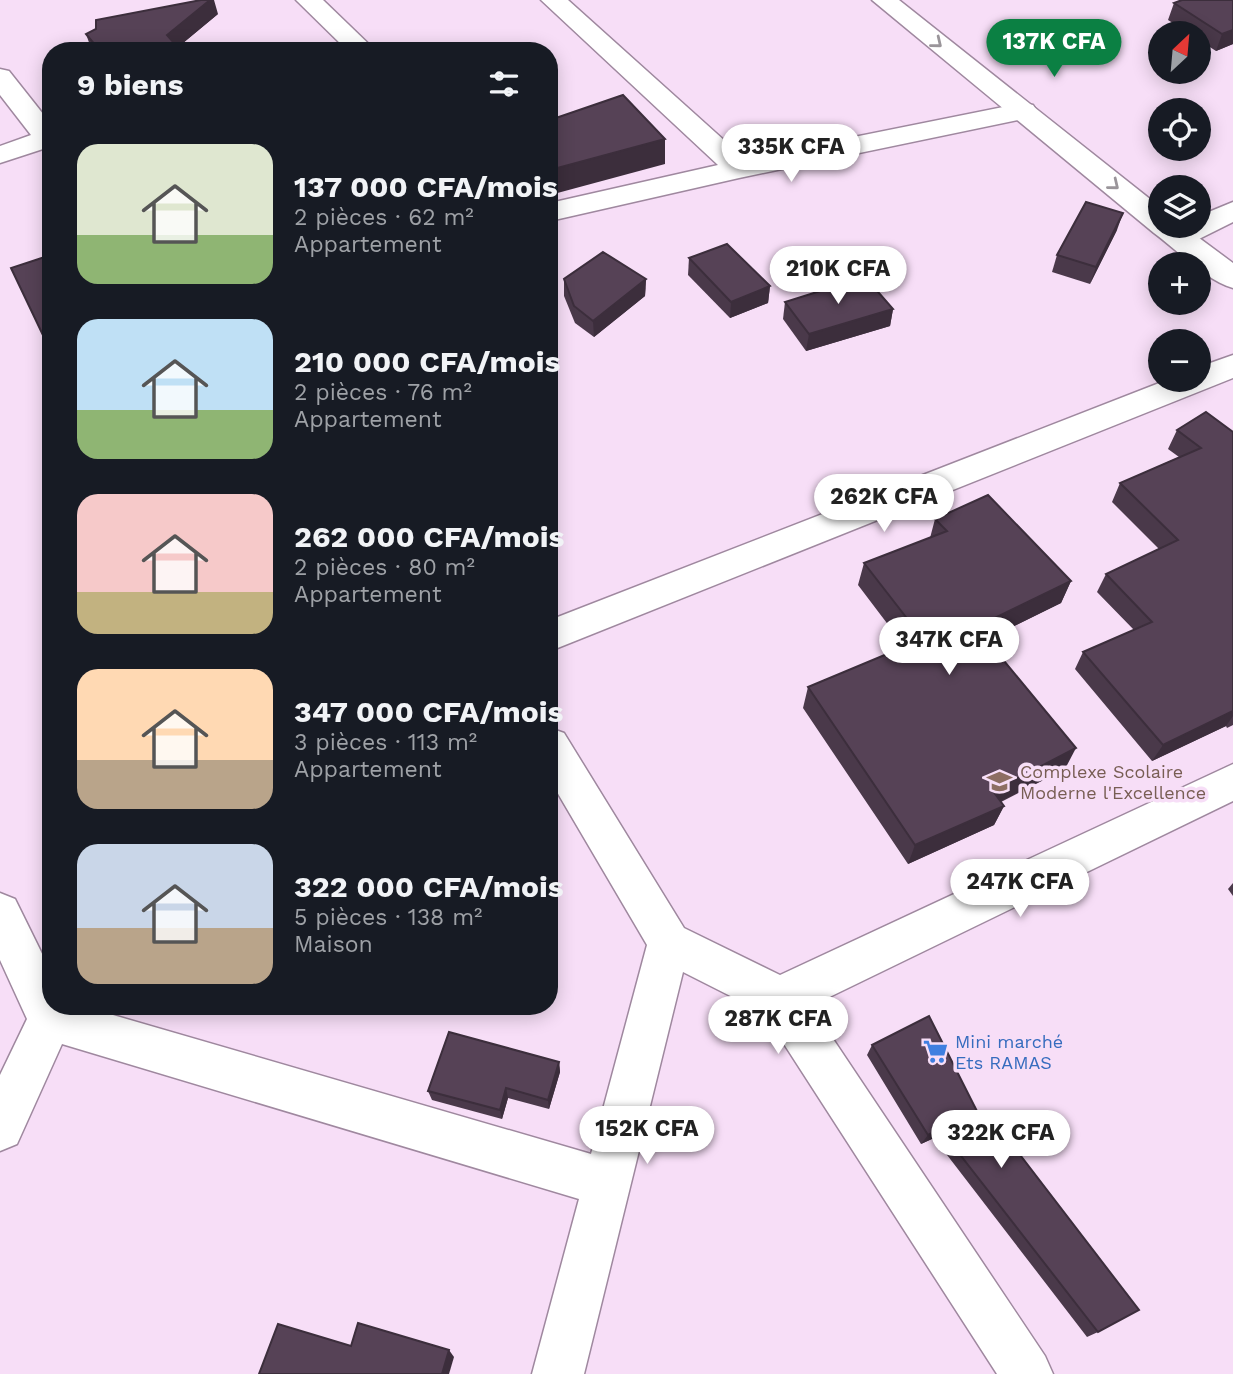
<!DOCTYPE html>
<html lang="fr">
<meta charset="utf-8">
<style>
:root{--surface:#171b24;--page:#20242c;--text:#f1f3f6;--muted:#9ea1a6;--accent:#0b8043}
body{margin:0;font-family:"Work Sans",sans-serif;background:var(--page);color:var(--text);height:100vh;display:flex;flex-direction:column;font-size:26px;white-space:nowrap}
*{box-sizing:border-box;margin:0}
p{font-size:23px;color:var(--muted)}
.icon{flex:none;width:38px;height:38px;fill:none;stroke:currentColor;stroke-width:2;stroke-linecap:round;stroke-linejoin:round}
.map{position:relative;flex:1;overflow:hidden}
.side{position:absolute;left:42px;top:42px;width:516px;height:973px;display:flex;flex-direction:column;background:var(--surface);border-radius:28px;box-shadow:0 4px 18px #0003}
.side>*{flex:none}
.needle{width:46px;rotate:26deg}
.controls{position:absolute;left:1148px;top:21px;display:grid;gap:14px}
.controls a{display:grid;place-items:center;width:63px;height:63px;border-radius:50%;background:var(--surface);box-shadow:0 4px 18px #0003;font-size:35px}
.price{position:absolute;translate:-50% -60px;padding:0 16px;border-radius:24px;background:#fff;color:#222;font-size:23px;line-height:46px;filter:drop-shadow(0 2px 4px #0008)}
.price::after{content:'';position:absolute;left:50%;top:42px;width:21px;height:16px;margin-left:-10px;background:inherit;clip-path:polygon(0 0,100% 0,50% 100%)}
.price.active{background:var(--accent);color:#fff}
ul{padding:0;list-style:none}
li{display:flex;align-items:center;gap:21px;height:175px;padding:0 35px}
li span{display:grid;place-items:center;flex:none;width:196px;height:140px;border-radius:21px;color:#555}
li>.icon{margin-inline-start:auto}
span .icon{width:84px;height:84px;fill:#fffc;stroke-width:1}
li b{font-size:30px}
h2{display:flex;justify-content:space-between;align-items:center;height:84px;padding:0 35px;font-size:30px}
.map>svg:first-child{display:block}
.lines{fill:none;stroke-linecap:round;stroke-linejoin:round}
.street-casing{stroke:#9f889f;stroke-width:3}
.secondary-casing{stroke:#9f889f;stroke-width:3}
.street{fill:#fff;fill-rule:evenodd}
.secondary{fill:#fff;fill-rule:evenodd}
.wall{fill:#4a394a}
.shaded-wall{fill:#3c2e3c}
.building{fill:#564256;stroke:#3c2e3c;stroke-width:2}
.oneway{stroke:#9a959a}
.labels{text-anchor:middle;stroke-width:7;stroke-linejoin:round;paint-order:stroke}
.education-label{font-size:18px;fill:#785e54;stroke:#f7def7;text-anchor:start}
.shop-label{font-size:18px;fill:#366cbe;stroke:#f7def7;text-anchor:start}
</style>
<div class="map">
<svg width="1233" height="1374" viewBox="0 0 1233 1374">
<rect width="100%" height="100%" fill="#f7def7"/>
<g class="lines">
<defs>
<g id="street">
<polygon points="296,0 323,0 376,51 348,51"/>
<polygon points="541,0 568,0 745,159 1023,103 1033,105 1037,111 1033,117 1023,119 739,178 550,221 550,203 718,165"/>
<polygon points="0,69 9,71 51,124 51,151 43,149 0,163 0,146 31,135 0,95"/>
<path d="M 1233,202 L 1233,222 L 1189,244 L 1179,246 L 1169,244 L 1164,237 C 1173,224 1185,226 1199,226 L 1199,216 Z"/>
<polygon points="1233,355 1233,378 550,651 550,620 1167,380 1199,380 1199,367"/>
<polygon points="550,728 564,733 684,928 780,975 1233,764 1233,801 811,1006 1045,1356 1053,1374 997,1374 764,1013 683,972 584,1374 532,1374 579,1199 62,1044 17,1144 0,1151 0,1075 27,1019 0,960 0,893 15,899 51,972 51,1006 82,1006 591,1154 647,945 550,780"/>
</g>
<path id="secondary" d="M 872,0 L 899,0 L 1160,207 L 1160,226 L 1183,226 L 1233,263 L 1233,288 C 1207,281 1177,250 1154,233 Z"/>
</defs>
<use href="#street" class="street-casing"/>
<use href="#secondary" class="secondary-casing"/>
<use href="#street" class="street"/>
<use href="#secondary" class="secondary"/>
</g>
<g class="wall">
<polygon points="1233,0 1233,44 1216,51 1199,40 1199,33 1189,33 1168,20 1174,3"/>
<polygon points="218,14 177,48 177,51 92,51 86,34"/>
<polygon points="1117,230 1090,284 1052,272 1057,255"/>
<polygon points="689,258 770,286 768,303 730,318 688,275"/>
<polygon points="564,279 646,279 645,296 594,337 575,323 564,296"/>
<polygon points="785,302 893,309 890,326 806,351 783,319"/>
<polygon points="1177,430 1233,432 1233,725 1227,728 1226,726 1152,761 1075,669 1083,652 1134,630 1097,592 1106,574 1159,549 1112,502 1120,483 1179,457 1168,449"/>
<polygon points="935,519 1071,581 1061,603 987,639 1065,769 1001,802 1004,806 994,825 908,864 803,708 808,687 905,647 858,585 864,563 930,538"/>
<polygon points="1233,883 1233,896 1228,889"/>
<polygon points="872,1045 990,1137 1098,1332 1087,1337 934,1138 921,1144 867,1055"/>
<polygon points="559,1062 560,1072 549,1109 508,1098 502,1119 432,1100 428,1091"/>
</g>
<g class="shaded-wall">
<polygon points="210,0 214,0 218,14 177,48 177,51 151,51 167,35"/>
<polygon points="1233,30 1233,44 1216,51 1222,34"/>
<polygon points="665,139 665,164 550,195 550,170"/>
<polygon points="1123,213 1117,230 1090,284 1096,267"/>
<polygon points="646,279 645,296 594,337 593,321"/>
<polygon points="770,286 768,303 730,318 731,302"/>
<polygon points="893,309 890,326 806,351 809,334"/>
<polygon points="1071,581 1061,603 968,649 976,627"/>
<polygon points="1233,711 1233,716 1226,726 1152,761 1163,745"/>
<polygon points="1076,748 1065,769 983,810 993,791"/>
<polygon points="1004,806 994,825 908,864 915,845"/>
<polygon points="559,1062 560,1072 549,1109 548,1100"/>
<polygon points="506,1088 508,1098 502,1119 500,1110"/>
<polygon points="940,1129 934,1138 921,1144 928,1135"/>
<polygon points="449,1350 454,1357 449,1374 442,1374"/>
</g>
<g class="building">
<polygon points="201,0 210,0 167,35 175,44 151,51 100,51 86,34 96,29 96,20"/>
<polygon points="1182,0 1233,0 1233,30 1222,34 1174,3"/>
<polygon points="623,95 665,139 550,170 550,120"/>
<polygon points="1086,202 1123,213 1096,267 1057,255"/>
<polygon points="727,244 770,286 731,302 689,258"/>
<polygon points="603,252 646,279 593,321 574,306 564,279"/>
<polygon points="48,256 51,259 51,352 11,268"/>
<polygon points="865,277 893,309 809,334 785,302"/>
<polygon points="1206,412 1233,432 1233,711 1163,745 1083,652 1152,622 1106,574 1178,540 1120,483 1201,448 1177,430"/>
<polygon points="988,495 1071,581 976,627 1076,748 993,791 1004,806 915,845 808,687 923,639 864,563 947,531 935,519"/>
<polygon points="929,1016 990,1137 1001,1130 1139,1310 1098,1332 940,1129 928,1135 872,1045"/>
<polygon points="449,1032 559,1062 548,1100 506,1088 500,1110 428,1091"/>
<polygon points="358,1323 449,1350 442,1374 259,1374 278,1324 351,1346"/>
</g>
<defs><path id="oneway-chevron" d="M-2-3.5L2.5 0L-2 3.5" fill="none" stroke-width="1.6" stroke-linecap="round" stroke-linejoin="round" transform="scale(1.75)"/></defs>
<g class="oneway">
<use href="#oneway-chevron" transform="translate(937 43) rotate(39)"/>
<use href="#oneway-chevron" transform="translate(1114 185) rotate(39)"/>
</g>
<defs>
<symbol id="school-bare" viewBox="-9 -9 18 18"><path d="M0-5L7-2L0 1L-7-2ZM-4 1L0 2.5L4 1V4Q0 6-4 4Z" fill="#8d6e63" stroke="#f7def7" stroke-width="2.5" paint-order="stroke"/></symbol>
<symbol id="supermarket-bare" viewBox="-9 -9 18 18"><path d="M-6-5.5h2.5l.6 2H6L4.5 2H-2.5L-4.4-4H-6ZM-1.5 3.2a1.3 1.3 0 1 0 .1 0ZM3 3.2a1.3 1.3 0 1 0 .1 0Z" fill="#3f7fe0" stroke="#f7def7" stroke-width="2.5" paint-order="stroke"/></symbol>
</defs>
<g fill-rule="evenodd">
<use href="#school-bare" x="982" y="764" width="35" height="35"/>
<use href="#supermarket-bare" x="918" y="1034" width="35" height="35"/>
</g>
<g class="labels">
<g class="education-label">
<text x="1020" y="778">Complexe Scolaire<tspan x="1020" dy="21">Moderne l'Excellence</tspan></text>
</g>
<g class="shop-label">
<text x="955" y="1048">Mini marché<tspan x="955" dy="21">Ets RAMAS</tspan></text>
</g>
</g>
</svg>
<div class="controls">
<a><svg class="needle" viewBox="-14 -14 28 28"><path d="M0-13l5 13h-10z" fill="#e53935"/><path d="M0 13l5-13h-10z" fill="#9ea1a6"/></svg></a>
<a><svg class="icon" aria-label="locate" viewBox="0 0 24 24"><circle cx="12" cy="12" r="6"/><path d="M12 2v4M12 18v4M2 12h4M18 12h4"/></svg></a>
<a><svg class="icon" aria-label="layers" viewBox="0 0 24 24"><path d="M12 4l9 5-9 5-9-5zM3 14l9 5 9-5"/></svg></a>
<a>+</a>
<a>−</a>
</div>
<b class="price active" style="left:1054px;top:79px">137K CFA</b>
<b class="price" style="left:791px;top:184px">335K CFA</b>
<b class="price" style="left:838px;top:306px">210K CFA</b>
<b class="price" style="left:884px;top:534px">262K CFA</b>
<b class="price" style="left:949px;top:677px">347K CFA</b>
<b class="price" style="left:1020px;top:919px">247K CFA</b>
<b class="price" style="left:778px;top:1056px">287K CFA</b>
<b class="price" style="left:647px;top:1166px">152K CFA</b>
<b class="price" style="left:1001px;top:1170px">322K CFA</b>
<section class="side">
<h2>9 biens<svg class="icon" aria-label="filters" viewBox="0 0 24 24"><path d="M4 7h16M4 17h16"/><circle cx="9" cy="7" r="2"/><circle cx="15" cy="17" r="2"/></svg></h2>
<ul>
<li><span style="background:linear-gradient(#dfe7d0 65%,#8fb573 0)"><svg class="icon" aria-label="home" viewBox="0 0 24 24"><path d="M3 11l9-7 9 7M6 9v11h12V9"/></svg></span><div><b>137 000 CFA/mois</b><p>2 pièces · 62 m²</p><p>Appartement</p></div></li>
<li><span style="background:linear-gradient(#bfe0f5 65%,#8fb573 0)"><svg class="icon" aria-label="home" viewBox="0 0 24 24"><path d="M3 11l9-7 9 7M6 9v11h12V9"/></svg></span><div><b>210 000 CFA/mois</b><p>2 pièces · 76 m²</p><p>Appartement</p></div></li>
<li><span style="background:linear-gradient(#f6c9c9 70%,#c2b280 0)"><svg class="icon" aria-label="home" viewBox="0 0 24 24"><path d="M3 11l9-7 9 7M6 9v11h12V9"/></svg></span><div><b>262 000 CFA/mois</b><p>2 pièces · 80 m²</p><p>Appartement</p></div></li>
<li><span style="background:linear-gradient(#ffd9b3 65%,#b9a48a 0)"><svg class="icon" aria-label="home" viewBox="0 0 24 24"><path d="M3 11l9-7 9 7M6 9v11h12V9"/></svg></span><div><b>347 000 CFA/mois</b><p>3 pièces · 113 m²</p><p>Appartement</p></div></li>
<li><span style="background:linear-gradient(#c9d6e8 60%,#b9a48a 0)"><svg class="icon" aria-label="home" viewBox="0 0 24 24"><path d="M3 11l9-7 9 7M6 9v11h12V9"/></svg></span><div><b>322 000 CFA/mois</b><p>5 pièces · 138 m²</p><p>Maison</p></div></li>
</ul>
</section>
</div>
